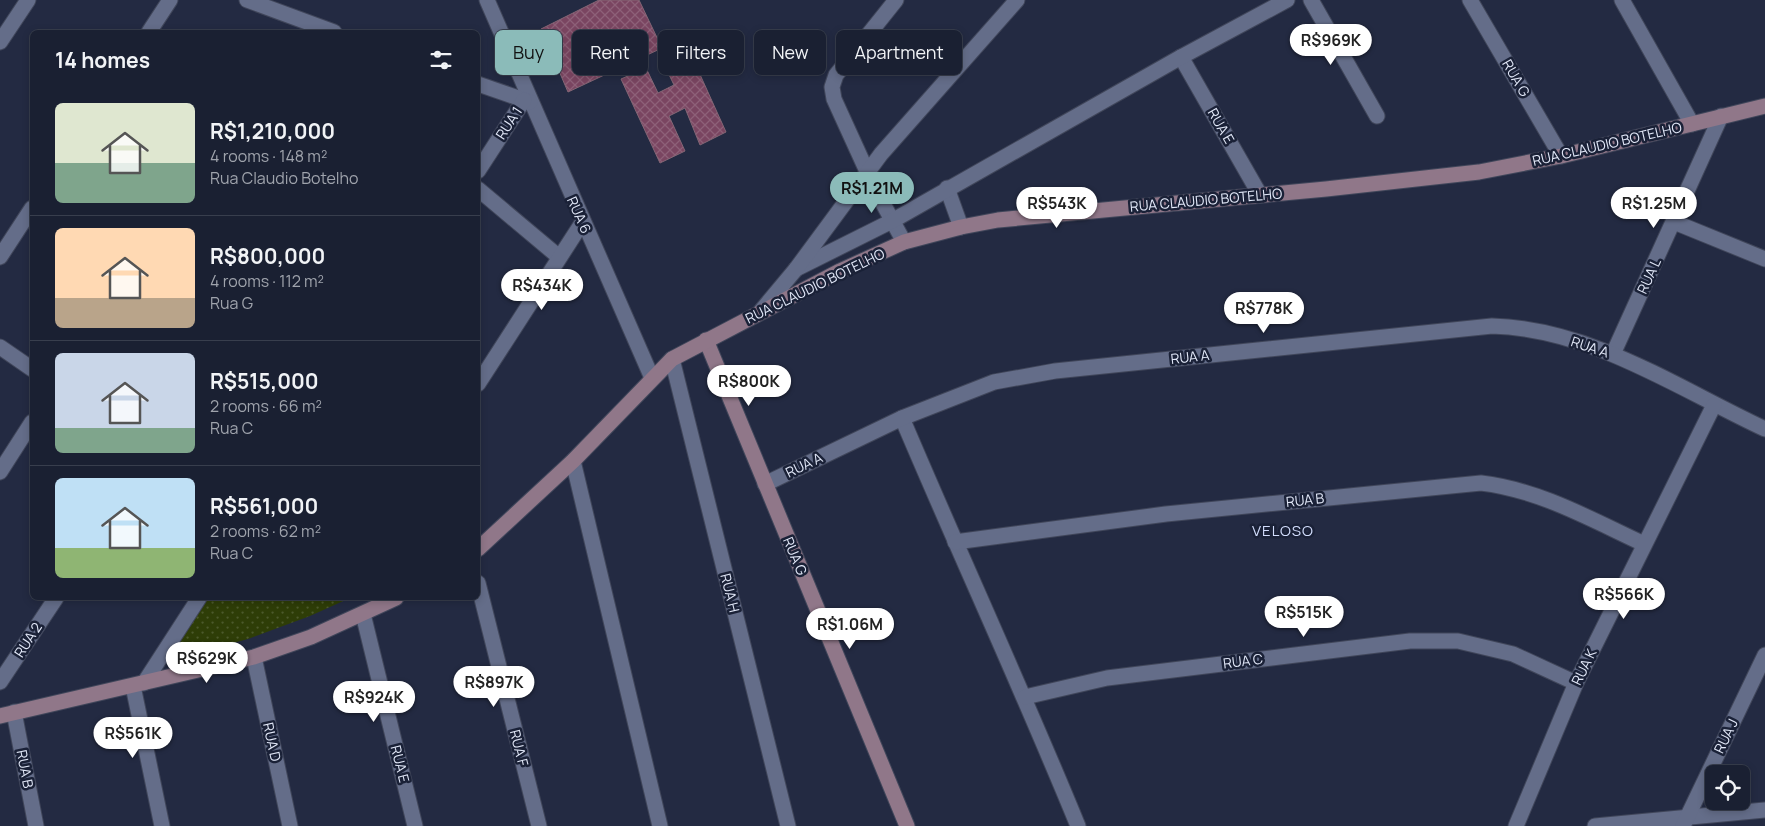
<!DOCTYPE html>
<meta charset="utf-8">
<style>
:root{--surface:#1a2032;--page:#272d3e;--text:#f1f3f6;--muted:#9fa3ac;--line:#383e4d;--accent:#8bbbb9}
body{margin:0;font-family:Manrope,sans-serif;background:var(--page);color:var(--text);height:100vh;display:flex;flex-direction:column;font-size:19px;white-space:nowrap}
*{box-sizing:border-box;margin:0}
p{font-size:16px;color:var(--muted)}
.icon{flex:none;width:28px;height:28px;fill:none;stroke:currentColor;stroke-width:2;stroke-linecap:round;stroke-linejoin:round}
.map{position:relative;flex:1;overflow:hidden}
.side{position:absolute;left:30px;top:30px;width:450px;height:570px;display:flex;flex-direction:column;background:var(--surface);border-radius:8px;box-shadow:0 2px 8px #0003,0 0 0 1px var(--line)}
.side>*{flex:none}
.guide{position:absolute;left:495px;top:30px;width:475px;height:45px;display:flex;gap:10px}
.controls{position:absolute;left:1705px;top:765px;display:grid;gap:10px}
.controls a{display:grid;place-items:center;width:45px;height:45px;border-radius:8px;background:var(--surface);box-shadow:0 2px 8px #0003,0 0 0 1px var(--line);font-size:25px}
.price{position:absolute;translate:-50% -42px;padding:0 11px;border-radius:18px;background:#fff;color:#222;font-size:16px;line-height:32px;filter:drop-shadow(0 1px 2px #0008)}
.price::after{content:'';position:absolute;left:50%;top:30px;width:15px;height:11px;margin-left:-8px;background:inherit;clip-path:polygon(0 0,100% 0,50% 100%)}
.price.selected{background:var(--accent);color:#111}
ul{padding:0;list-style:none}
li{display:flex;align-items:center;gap:15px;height:125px;padding:0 25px}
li+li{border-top:1px solid var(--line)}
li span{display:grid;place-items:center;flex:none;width:140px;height:100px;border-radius:8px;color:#555}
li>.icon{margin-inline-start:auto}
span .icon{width:60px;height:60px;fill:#fffc;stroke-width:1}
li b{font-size:21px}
h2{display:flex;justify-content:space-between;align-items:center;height:60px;padding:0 25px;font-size:21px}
.pill{padding:0 18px;border-radius:8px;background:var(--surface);box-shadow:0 2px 8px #0003,0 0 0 1px var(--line);font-size:18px;line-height:45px}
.pill.selected{background:var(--accent);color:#111}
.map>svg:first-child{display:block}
.park{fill:url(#park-dots)}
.building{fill:url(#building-cross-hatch);stroke:#846675}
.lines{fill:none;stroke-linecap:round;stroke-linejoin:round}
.street-casing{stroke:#40465a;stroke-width:17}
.secondary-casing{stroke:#40465a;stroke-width:17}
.street{stroke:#646d89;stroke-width:15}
.secondary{stroke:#907789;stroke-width:15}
.labels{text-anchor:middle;stroke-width:5;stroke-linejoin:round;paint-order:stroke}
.street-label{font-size:14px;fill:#e3e9f9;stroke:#1a2137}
.neighbourhood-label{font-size:15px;letter-spacing:1px;fill:#d2ddfc;stroke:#1a2137}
</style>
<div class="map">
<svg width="1765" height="826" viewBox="0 0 1765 826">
<defs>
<pattern id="park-dots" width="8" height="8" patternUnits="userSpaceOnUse" patternTransform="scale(1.25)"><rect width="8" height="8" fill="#2e3d07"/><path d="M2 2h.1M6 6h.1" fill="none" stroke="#4c592c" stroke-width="1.8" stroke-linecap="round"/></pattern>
<pattern id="building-cross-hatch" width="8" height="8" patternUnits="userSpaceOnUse" patternTransform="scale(1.25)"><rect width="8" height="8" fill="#7a4561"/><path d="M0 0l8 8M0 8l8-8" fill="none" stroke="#8d6078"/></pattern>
</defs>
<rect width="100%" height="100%" fill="#232a42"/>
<polygon class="park" points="201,598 350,598 310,616 248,639 162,662"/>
<g class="building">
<polygon points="599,0 639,0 662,48 568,92 541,29"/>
<polygon points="688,48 726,132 700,145 685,108 669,116 685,151 660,163 621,79 646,68 658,93 674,85 662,60"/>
</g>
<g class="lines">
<defs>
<g id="street">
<polyline points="247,0 334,32"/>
<polyline points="487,0 652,378"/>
<polyline points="896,0 836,75 832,87 834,99 875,189 904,242"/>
<polyline points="1311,0 1377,116"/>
<polyline points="1470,0 1561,156"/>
<polyline points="1622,0 1692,124"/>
<polyline points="149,32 170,0"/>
<polyline points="0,42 28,0"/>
<polyline points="1181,57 1260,195"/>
<polyline points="478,84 530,102"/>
<polyline points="478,171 524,100"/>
<polyline points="947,188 961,227"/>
<polyline points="478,189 559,257"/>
<polyline points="1674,222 1765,259"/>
<polyline points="0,257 32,208"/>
<polyline points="796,269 892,221 1181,57 1287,0"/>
<polyline points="761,311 796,269 881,154 1017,0"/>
<polyline points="0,347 32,369"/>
<polyline points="1613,354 1721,116"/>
<polyline points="672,359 788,826"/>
<polyline points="478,384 582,223"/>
<path d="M 902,418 C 960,555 1022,689 1078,826"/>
<polyline points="573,461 660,826"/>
<polyline points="0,472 32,422"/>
<path d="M 765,484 L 902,418 L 994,382 L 1055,371 L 1492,326 C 1592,329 1677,388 1765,429"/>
<path d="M 955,542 L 1166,514 L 1481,483 C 1540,490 1592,520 1644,544"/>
<polyline points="478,583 539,826"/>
<polyline points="363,614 415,826"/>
<polyline points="254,657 290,826"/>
<polyline points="0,682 56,598"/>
<polyline points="144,683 199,598"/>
<polyline points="133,686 162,826"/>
<polyline points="1025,697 1107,678 1410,641 1458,641 1513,654 1576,683"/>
<polyline points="14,712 36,826"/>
<polyline points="1516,826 1576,683 1714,405"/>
<polyline points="1595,826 1765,810"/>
<polyline points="1683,826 1765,655"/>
</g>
<g id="secondary">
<polyline points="706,340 907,826"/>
<polyline points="478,549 573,461 672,359 840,271 904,242 961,227 998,220 1326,189 1479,172 1561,156 1765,106"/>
<polyline points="0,716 254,657 311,637 396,598"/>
</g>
</defs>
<use href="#street" class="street-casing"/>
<use href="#secondary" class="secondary-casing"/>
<use href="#street" class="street"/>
<use href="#secondary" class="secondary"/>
</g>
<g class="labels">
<g class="street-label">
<text transform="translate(1516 78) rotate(60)" y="5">RUA G</text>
<text transform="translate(509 123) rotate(-57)" y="5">RUA 1</text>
<text transform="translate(1221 126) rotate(60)" y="5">RUA E</text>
<text transform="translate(1607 144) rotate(-13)" y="5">RUA CLAUDIO BOTELHO</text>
<text transform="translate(1206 200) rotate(-5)" y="5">RUA CLAUDIO BOTELHO</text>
<text transform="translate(579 215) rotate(66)" y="5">RUA 6</text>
<text transform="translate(1649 276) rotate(-65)" y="5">RUA L</text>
<text transform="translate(815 286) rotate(-26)" y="5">RUA CLAUDIO BOTELHO</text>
<text transform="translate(1590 347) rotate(18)" y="5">RUA A</text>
<text transform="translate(1190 357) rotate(-6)" y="5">RUA A</text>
<text transform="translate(804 465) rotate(-26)" y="5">RUA A</text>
<text transform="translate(1305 500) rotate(-6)" y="5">RUA B</text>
<text transform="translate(795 556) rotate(67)" y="5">RUA G</text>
<text transform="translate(730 593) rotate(76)" y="5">RUA H</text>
<text transform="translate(28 640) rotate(-57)" y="5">RUA 2</text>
<text transform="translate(1243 661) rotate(-7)" y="5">RUA C</text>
<text transform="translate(1584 667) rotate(-64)" y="5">RUA K</text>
<text transform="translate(1726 736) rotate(-64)" y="5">RUA J</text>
<text transform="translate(272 742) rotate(78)" y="5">RUA D</text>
<text transform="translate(519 748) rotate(76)" y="5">RUA F</text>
<text transform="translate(400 764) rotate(76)" y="5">RUA E</text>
<text transform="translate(25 769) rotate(79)" y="5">RUA B</text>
</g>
<g class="neighbourhood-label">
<text x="1283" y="536">VELOSO</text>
</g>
</g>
</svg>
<div class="controls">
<a><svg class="icon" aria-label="locate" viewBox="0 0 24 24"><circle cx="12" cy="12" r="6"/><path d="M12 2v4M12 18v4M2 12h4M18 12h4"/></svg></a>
</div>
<b class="price" style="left:1331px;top:66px">R$969K</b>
<b class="price selected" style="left:872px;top:214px">R$1.21M</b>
<b class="price" style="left:1057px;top:229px">R$543K</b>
<b class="price" style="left:1654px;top:229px">R$1.25M</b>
<b class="price" style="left:542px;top:311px">R$434K</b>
<b class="price" style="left:1264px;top:334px">R$778K</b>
<b class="price" style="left:749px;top:407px">R$800K</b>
<b class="price" style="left:1624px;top:620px">R$566K</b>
<b class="price" style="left:1304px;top:638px">R$515K</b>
<b class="price" style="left:850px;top:650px">R$1.06M</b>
<b class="price" style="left:207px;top:684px">R$629K</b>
<b class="price" style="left:494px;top:708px">R$897K</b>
<b class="price" style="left:374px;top:723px">R$924K</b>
<b class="price" style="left:133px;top:759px">R$561K</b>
<div class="guide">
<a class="pill selected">Buy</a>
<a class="pill">Rent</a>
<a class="pill">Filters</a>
<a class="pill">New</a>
<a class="pill">Apartment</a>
</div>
<section class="side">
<h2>14 homes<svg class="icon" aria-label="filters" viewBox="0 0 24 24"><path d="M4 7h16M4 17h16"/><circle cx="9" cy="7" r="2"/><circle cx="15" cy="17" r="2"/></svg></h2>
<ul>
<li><span style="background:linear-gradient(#dfe7d0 60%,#7fa58c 0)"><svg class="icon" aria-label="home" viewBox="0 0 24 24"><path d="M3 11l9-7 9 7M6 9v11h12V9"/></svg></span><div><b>R$1,210,000</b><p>4 rooms · 148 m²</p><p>Rua Claudio Botelho</p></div></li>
<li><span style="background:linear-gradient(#ffd9b3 70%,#b9a48a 0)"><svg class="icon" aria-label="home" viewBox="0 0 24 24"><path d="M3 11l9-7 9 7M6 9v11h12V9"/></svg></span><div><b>R$800,000</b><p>4 rooms · 112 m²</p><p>Rua G</p></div></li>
<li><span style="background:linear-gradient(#c9d6e8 75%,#7fa58c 0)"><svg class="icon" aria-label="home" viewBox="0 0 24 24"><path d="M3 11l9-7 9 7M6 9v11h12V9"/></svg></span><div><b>R$515,000</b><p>2 rooms · 66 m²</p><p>Rua C</p></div></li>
<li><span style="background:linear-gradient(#bfe0f5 70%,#8fb573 0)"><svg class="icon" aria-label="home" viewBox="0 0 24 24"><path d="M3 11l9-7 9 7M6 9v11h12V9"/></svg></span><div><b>R$561,000</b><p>2 rooms · 62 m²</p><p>Rua C</p></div></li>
</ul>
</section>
</div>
